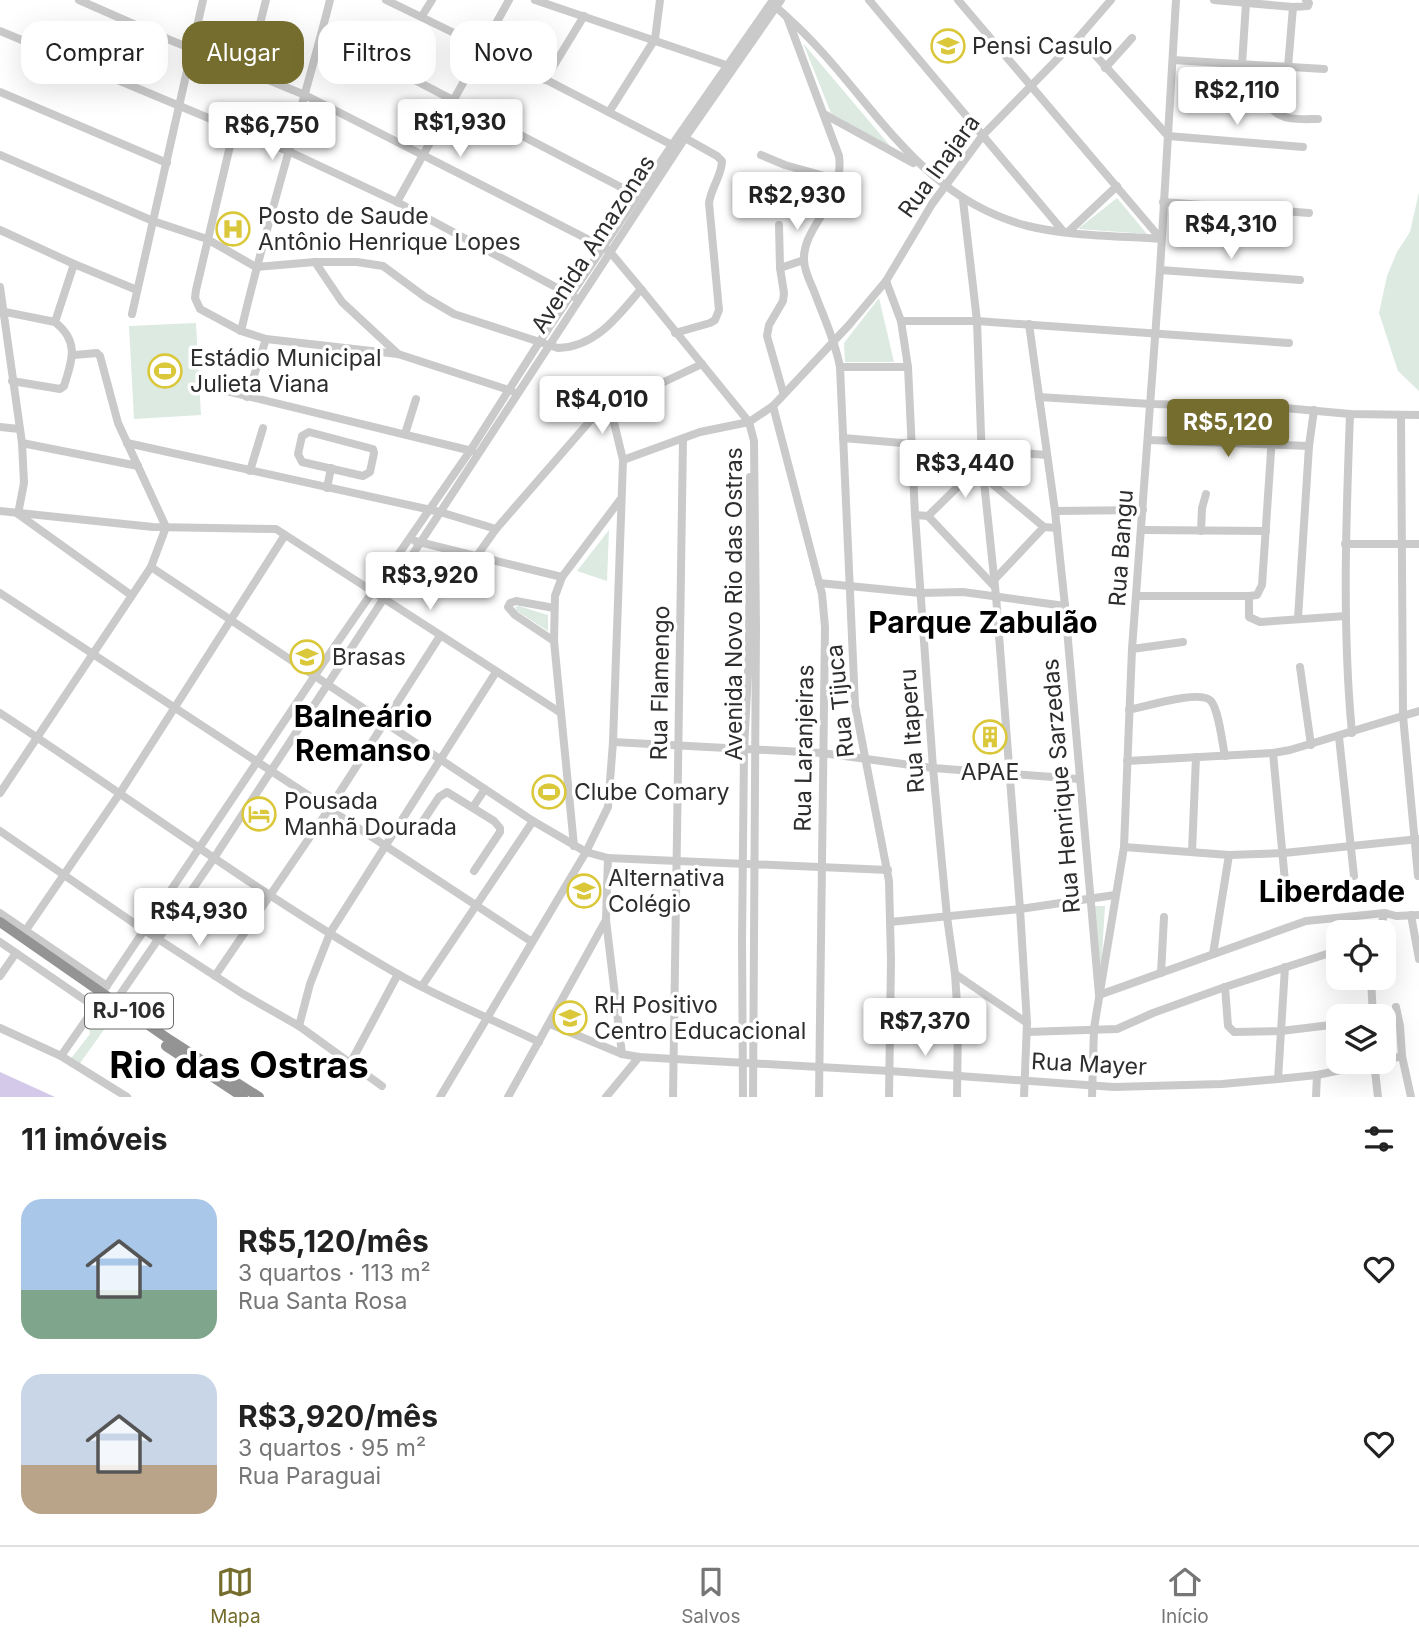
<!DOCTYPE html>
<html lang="pt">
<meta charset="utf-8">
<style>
:root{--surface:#fff;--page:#f2f2f2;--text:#222;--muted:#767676;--line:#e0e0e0;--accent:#756d2d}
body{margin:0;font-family:Inter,sans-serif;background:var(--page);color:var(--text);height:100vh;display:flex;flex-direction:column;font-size:26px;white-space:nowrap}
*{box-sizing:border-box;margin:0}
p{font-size:23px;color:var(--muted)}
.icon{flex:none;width:38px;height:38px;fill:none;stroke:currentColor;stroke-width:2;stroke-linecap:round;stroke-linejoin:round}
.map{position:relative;height:1097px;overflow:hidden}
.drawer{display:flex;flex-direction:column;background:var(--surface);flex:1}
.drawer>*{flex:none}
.top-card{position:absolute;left:21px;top:21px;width:700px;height:63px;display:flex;gap:14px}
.fabs{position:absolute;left:1326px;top:920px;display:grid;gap:14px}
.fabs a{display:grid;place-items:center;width:70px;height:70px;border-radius:14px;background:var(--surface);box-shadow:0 7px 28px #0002;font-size:35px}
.price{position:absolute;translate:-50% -60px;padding:0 16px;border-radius:7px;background:#fff;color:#222;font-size:23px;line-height:46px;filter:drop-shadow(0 2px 4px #0008)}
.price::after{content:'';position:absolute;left:50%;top:42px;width:21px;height:16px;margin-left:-10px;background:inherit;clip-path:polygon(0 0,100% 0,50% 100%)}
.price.selected{background:var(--accent);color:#fff}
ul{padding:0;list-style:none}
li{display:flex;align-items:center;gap:21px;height:175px;padding:0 21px}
li span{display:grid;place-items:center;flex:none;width:196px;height:140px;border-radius:21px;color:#555}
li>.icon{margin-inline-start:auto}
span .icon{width:84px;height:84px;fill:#fffc;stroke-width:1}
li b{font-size:30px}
h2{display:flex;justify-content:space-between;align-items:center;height:84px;padding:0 21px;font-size:30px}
.chip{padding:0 24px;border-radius:21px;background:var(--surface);box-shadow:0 7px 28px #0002;font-size:24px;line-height:63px}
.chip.selected{background:var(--accent);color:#fff}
.menu{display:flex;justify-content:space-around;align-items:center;height:98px;border-top:2px solid var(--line);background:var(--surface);font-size:19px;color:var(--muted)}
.menu a{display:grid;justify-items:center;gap:4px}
.menu .selected{color:var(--accent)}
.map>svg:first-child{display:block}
.green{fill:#dceae2}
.water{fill:#d4c9e9}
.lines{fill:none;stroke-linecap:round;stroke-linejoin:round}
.minor{stroke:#cacaca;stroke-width:8}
.highway{stroke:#949494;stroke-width:10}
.labels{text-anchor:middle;stroke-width:7;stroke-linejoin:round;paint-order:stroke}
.shield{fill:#fff;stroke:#6c6c6c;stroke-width:2}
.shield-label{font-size:21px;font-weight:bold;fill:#2d2d2d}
.poi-label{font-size:23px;fill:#2d2d2d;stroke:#fff;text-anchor:start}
.street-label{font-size:23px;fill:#2d2d2d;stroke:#fff}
.district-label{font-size:30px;font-weight:bold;fill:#000;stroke:#fff}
.town-label{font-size:37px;font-weight:bold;fill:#000;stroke:#fff}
</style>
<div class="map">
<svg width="1419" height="1097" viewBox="0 0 1419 1097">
<rect width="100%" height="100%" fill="#fff"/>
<g class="green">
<polygon points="803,43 891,147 831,113"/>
<polygon points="1419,192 1419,391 1398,371 1379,313 1387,276 1397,252 1410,232"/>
<polygon points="1117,198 1147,234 1079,229 1079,228"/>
<polygon points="879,298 894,362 845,362 844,343"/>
<polygon points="196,323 201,415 134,419 129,326"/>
<polygon points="609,530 607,581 577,571"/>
<polygon points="519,606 548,615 548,631 517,611 515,607"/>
<polygon points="1094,906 1105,906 1101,971"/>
<polygon points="96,1016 108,1024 78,1066 69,1061 90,1034 89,1026"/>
</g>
<polygon class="water" points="0,1072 55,1097 0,1097"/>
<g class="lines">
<g class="minor">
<polyline points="79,0 170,40 305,95 603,247 611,253 641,289 749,422 754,441 756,627 753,1097"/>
<polyline points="386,0 483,47 676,147"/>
<polyline points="535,0 726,65"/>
<polyline points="869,0 1063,231"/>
<polyline points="958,0 1161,239"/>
<polyline points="1214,0 1293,7 1308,6 1309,3 1306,0"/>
<path d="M 775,6 L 787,17 L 839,156 C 845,202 802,227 804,260 C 804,270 810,282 814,291 C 823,316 835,340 840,367 L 855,705 L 889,881 L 891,960 L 889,1097"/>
<polyline points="422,16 432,0"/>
<path d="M 787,17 C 869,90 913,197 1028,226 C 1067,236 1121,236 1161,239"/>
<polyline points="0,31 290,152 397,202 576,298"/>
<polyline points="322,32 638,196"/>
<polyline points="1079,37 1168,136 1303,147"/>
<polyline points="1173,60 1324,69"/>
<polyline points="1242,65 1246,3"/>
<path d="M 1276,67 L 1274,111 C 1285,121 1303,119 1318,119"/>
<polyline points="1288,67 1293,7"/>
<polyline points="1105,68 1132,38"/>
<polyline points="248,71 266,0"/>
<polyline points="545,80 584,16"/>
<polyline points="0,92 167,163"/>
<polyline points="609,112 655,39 660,0"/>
<polyline points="824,114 913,163"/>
<polyline points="234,129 196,290 195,298 200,309 241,331 266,339 398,354 512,391"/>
<path d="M 0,155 L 153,221 L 207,239 L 256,267 L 315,262 L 357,262 L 383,266 L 425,297 L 454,314 L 558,348 C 596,347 618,316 641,289"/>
<polyline points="761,155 785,165 839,180"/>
<polyline points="963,200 977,321 982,463 996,596 1020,909 1027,1023 1024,1097"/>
<polyline points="397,202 509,0"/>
<polyline points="1163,202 1309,213"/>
<polyline points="779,225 780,268 784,293 783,301 769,325 767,336 783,392"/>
<polyline points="0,230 74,264 137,290"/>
<polyline points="1068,232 1117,186"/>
<polyline points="315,262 342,302 398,354"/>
<polyline points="780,268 804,260"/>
<polyline points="1160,270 1300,280"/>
<polyline points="886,281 901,321 908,367 915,515 933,768 947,917 955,974 958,1019 957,1097"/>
<polyline points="0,287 22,443 24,483 18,514 131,595"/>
<polyline points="0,311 55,322"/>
<polyline points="132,314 203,0"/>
<polyline points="901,321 977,321 1289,343"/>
<polyline points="1029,324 1055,511 1065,606 1099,995 1306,921 1385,913 1396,916 1419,915"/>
<path d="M 241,331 C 267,220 302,111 330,0"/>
<path d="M 675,333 L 710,323 L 715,320 L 719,310 L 709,203 C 711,188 722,175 722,161 L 717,156 L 685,138"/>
<polyline points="840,367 908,367"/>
<path d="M 12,381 L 60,389 L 64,386 C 72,360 80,342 55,322 L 74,264"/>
<polyline points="210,387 472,451"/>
<polyline points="247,397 266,339"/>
<polyline points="1039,397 1151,404 1274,407 1350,414 1419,415"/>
<polyline points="773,406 822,594 825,627 819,1097"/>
<path d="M 1350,414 C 1346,520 1342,627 1352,733"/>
<polyline points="1401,416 1403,716 1418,876"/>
<polyline points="0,427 19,429"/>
<polygon points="309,432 373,449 374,453 370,472 363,476 302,462 298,454 302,436"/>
<polyline points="405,434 416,399"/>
<polyline points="843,438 1046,455"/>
<polyline points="1148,440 1309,446"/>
<polyline points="22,443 138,466"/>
<polyline points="127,443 440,512 496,529"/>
<polyline points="623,460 700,432 749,422 773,406 849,325 886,281 932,204 983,135 1079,37 1111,0"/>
<polyline points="250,471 263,428"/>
<polyline points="984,477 1044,527 1057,528"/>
<polyline points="327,488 331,468"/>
<polyline points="0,511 153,527 276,529 561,713"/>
<polyline points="1055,511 1143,510"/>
<polyline points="915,515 928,516 994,586"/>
<polyline points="928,516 982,463"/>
<polyline points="1143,530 1266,531"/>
<polyline points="1201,531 1202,508 1206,494"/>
<polyline points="415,541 562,577"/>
<polyline points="1345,544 1419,544"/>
<polyline points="476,557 496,529 596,414 702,364"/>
<polyline points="151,567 533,821 586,852 608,858 888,870"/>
<polyline points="994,580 1044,527"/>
<polyline points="819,583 920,593 963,592 1065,606"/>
<polyline points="0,593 532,942"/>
<polyline points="1137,596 1249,596 1249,617 1260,622 1346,616"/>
<polyline points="1249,596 1257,595 1262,585 1274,407"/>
<polyline points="554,608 516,601 510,603 508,607 515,615 554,641"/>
<polyline points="1298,618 1309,446 1314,410"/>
<polyline points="1132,649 1183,642"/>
<polyline points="1300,667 1311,745"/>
<path d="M 1129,710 C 1145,707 1200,689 1211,701 C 1219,711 1222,742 1225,756"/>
<path d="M 0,713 C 132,799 258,894 396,973 C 441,999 492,1019 539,1042"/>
<polyline points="1339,737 1354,876"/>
<polyline points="613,742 822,753 933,768 1079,779"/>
<polyline points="1273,753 1286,892"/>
<polyline points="1127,761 1273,753 1290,750 1419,711"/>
<polyline points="0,793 151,567 166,527 118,423 100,356 97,353 74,355"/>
<polyline points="473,807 485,789"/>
<polyline points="417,830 439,797 447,792 494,821 500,828 500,832 474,871"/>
<polyline points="0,831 144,930 243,994 299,1026 382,1086"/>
<polyline points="574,846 554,641 555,596 562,577 620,500"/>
<polyline points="1124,847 1229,855 1284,853 1419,839"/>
<polyline points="1192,852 1196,757"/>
<polyline points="608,858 606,920 622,1054"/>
<polyline points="0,913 107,986"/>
<polyline points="1411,915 1419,959"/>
<polyline points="890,922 1020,909 1115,895"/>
<polyline points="26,930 120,793 285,535"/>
<polyline points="1378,933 1385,913"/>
<polyline points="0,942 95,1007 61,1056"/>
<polyline points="1213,954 1229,855"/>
<polyline points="1161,973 1164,917"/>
<polyline points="955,974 1027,1023"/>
<polyline points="0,976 16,953"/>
<polyline points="215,976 329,809 440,636"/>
<polyline points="1371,978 1373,1017"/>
<polyline points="422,986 533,821"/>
<polyline points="1225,987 1228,1026 1234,1032 1281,1031 1339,1024"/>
<polyline points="102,993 328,656 470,451 540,341 672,145 773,0"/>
<polyline points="115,1002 214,858 685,138 781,0"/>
<polyline points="1396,1007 1400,1026 1402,1056 1411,1097"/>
<polyline points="550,1024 622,1054 639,1057 890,1071 1114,1087 1222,1084 1278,1079 1317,1075 1379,1062"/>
<polyline points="299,1026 310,984 330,933 496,672"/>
<polyline points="0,1028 61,1056 127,1097"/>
<polyline points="1027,1032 1117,1029 1153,1013 1225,987 1339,950"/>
<polyline points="1384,1061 1402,1056"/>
<polyline points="351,1062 398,974"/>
<polyline points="1374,1062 1378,1097"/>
<polyline points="1278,1079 1285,967"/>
<polyline points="440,1097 586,852 608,807 613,742 623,460 610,406"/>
<polyline points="508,1097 606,920"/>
<polyline points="606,1097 639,1057"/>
<polyline points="673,1097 683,439"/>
<polyline points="743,1097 742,941 744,750 749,653 750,477"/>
<polyline points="1092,1097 1094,1028 1124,847 1132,649 1160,270 1176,0"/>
<polyline points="1316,1097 1317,1075"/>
</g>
<g class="highway">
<polyline points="0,922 170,1040 259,1097"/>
<polyline points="166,1046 243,1097"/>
</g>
</g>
<defs>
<symbol id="school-ring" viewBox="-11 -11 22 22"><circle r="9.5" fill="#fff" stroke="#dac83a" stroke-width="1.5"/><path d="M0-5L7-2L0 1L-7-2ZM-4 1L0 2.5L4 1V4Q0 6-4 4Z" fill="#dac83a"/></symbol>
<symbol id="hospital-ring" viewBox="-11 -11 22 22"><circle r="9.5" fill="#fff" stroke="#dac83a" stroke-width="1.5"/><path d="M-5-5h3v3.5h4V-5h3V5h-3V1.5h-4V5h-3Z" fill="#dac83a"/></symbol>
<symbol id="stadium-ring" viewBox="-11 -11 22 22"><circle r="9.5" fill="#fff" stroke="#dac83a" stroke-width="1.5"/><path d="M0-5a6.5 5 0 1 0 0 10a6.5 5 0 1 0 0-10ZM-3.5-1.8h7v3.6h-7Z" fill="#dac83a"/></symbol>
<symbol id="building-ring" viewBox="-11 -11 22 22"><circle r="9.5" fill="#fff" stroke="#dac83a" stroke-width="1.5"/><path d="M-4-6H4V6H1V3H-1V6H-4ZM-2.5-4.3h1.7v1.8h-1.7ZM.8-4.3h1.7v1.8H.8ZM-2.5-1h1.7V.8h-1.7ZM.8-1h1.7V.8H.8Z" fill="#dac83a"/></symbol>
<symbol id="hotel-ring" viewBox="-11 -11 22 22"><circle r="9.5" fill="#fff" stroke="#dac83a" stroke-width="1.5"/><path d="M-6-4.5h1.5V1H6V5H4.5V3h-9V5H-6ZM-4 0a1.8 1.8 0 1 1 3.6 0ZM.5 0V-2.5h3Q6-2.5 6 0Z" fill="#dac83a"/></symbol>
</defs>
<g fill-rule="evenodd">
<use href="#school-ring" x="929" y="27" width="38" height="38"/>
<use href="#hospital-ring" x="214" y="210" width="38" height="38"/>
<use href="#stadium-ring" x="146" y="352" width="38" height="38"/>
<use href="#school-ring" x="288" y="638" width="38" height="38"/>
<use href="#building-ring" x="971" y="718" width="38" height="38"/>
<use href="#stadium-ring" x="530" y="773" width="38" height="38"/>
<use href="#hotel-ring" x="240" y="795" width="38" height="38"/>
<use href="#school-ring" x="565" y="872" width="38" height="38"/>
<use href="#school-ring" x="551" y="999" width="38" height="38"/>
</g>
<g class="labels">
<rect class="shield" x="85" y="993.5" width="88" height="35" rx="5"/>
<g class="shield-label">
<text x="129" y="1018">RJ-106</text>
</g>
<g class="poi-label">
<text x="972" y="54">Pensi Casulo</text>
<text x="258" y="224">Posto de Saude<tspan x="258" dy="26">Antônio Henrique Lopes</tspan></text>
<text x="190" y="366">Estádio Municipal<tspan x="190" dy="26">Julieta Viana</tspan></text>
<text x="332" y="665">Brasas</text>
<text x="990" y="780" text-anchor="middle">APAE</text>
<text x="574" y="800">Clube Comary</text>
<text x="284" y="809">Pousada<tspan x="284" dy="26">Manhã Dourada</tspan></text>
<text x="608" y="886">Alternativa<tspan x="608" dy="26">Colégio</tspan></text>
<text x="594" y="1013">RH Positivo<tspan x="594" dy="26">Centro Educacional</tspan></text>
</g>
<g class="street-label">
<text transform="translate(939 166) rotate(-54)" y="8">Rua Inajara</text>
<text transform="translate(593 244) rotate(-57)" y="8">Avenida Amazonas</text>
<text transform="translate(1121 548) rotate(-86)" y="8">Rua Bangu</text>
<text transform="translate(734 604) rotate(-90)" y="8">Avenida Novo Rio das Ostras</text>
<text transform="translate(660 683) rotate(-89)" y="8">Rua Flamengo</text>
<text transform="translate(840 701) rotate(-96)" y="8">Rua Tijuca</text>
<text transform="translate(912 731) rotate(-94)" y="8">Rua Itaperu</text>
<text transform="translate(804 748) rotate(-89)" y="8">Rua Laranjeiras</text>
<text transform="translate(1061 786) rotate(-95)" y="8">Rua Henrique Sarzedas</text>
<text transform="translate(1089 1064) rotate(3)" y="8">Rua Mayer</text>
</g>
<g class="district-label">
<text x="983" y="633">Parque Zabulão</text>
<text x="363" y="727">Balneário<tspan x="363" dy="34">Remanso</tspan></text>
<text x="1332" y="902">Liberdade</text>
</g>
<g class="town-label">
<text x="239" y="1078">Rio das Ostras</text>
</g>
</g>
</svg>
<div class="fabs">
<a><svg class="icon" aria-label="locate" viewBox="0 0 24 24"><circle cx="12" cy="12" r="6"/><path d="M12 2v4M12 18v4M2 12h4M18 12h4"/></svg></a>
<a><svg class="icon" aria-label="layers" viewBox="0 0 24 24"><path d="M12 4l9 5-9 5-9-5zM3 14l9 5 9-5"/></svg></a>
</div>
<b class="price" style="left:1237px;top:127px">R$2,110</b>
<b class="price" style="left:460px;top:159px">R$1,930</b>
<b class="price" style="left:272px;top:162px">R$6,750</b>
<b class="price" style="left:797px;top:232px">R$2,930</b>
<b class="price" style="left:1231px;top:261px">R$4,310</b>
<b class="price" style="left:602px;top:436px">R$4,010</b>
<b class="price selected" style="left:1228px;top:459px">R$5,120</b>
<b class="price" style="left:965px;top:500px">R$3,440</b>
<b class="price" style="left:430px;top:612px">R$3,920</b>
<b class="price" style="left:199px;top:948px">R$4,930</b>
<b class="price" style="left:925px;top:1058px">R$7,370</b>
<div class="top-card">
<a class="chip">Comprar</a>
<a class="chip selected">Alugar</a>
<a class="chip">Filtros</a>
<a class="chip">Novo</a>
</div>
</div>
<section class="drawer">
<h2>11 imóveis<svg class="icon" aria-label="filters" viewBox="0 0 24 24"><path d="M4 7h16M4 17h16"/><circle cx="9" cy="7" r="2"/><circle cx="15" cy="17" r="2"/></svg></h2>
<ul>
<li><span style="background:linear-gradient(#a9c7e8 65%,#7fa58c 0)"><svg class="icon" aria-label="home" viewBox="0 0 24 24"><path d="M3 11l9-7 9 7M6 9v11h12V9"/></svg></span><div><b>R$5,120/mês</b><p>3 quartos · 113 m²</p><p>Rua Santa Rosa</p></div><svg class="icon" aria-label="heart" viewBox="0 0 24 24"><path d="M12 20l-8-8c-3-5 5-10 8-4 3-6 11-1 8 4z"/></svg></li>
<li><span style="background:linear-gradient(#c9d6e8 65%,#b9a48a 0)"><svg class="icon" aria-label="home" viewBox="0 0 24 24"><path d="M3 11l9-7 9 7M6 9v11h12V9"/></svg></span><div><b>R$3,920/mês</b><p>3 quartos · 95 m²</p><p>Rua Paraguai</p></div><svg class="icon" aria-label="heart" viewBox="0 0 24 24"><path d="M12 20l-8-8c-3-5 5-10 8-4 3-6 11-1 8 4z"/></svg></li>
</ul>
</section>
<nav class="menu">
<a class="selected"><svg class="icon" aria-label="map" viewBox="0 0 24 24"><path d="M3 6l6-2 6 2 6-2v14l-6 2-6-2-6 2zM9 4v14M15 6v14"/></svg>Mapa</a>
<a><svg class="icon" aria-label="saved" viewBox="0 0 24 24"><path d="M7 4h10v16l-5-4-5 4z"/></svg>Salvos</a>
<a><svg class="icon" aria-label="home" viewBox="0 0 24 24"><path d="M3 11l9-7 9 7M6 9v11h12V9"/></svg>Início</a>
</nav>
